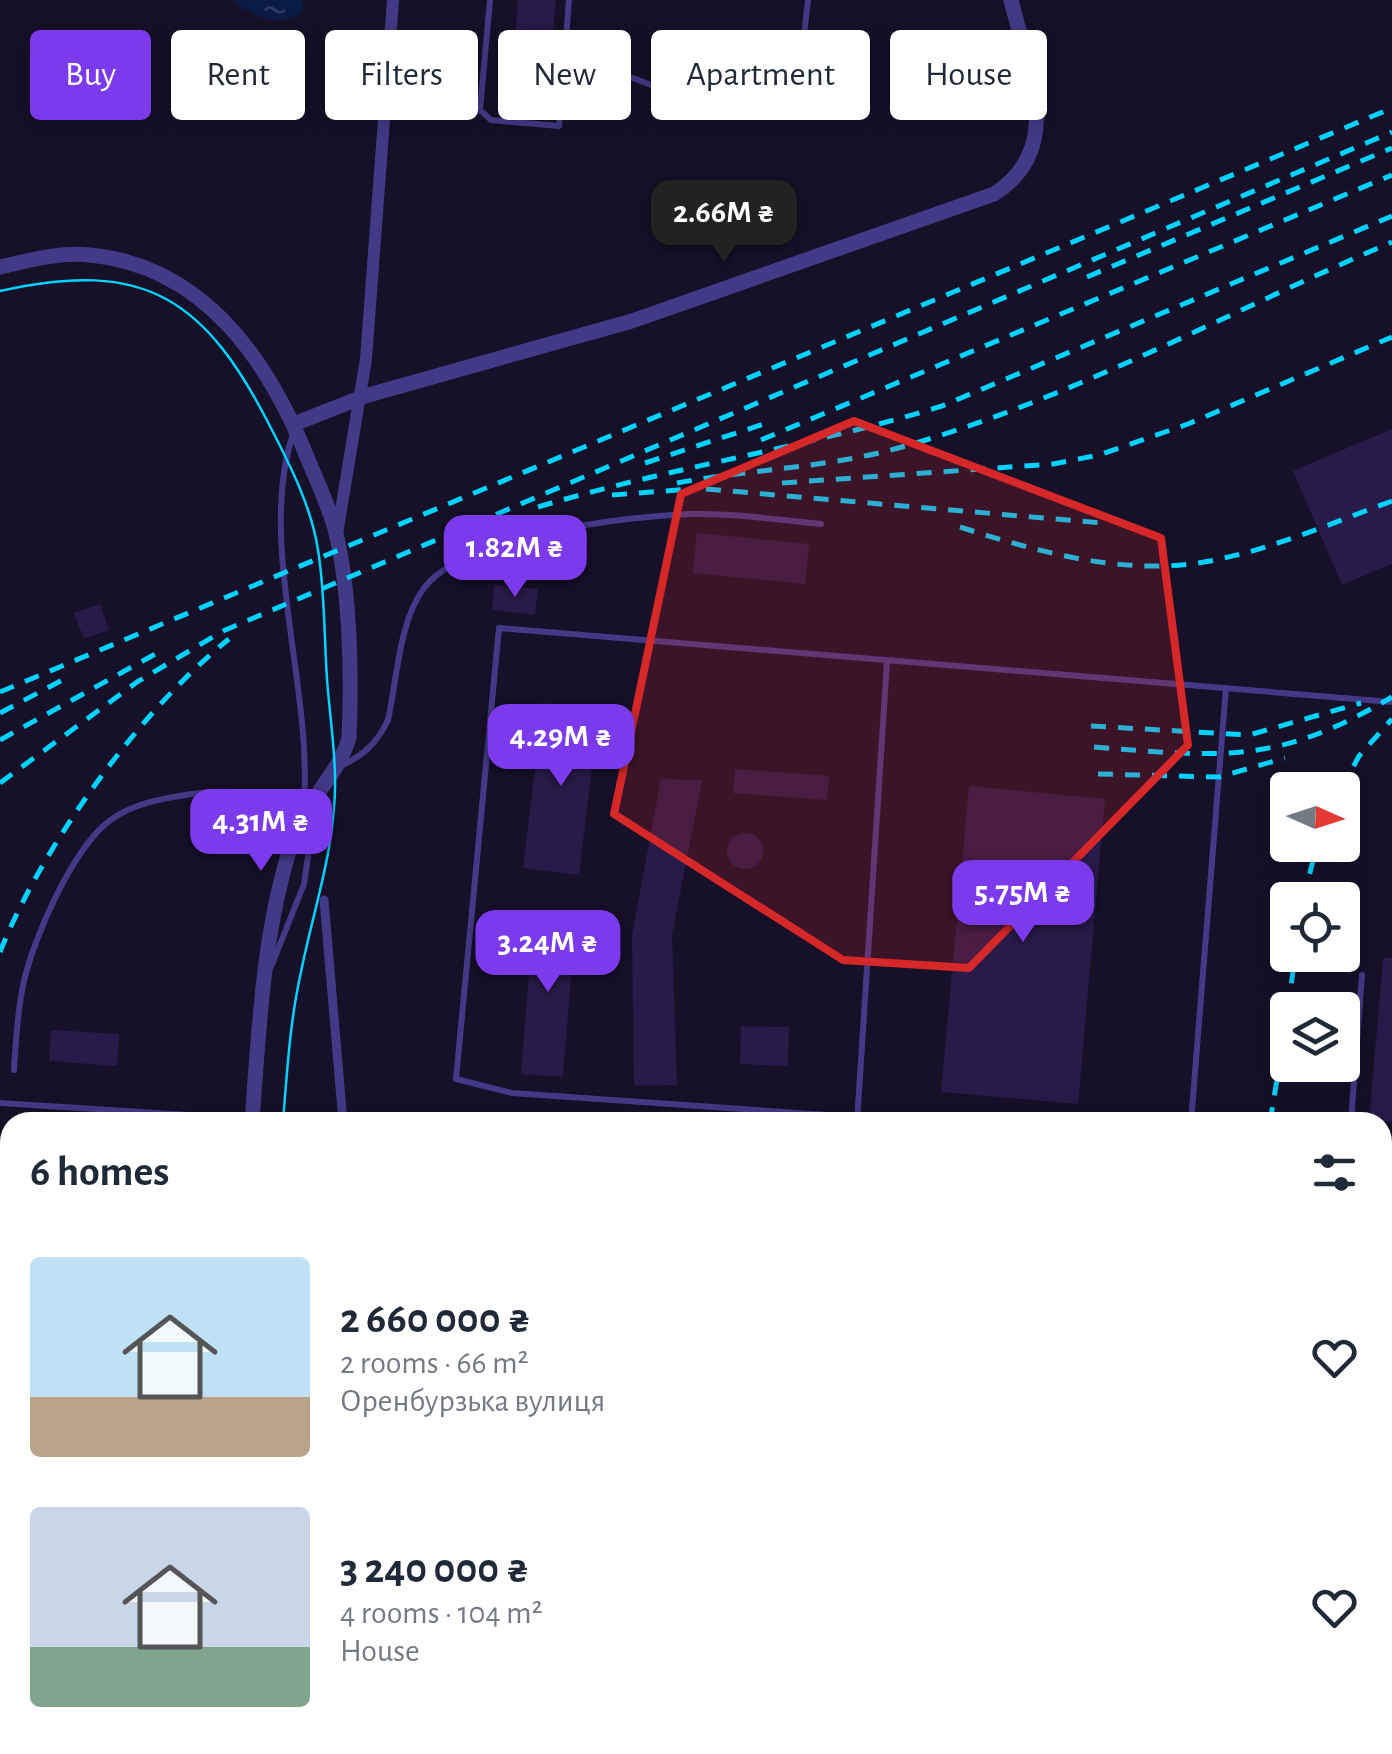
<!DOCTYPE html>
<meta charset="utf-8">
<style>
:root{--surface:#fff;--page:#f2f2f3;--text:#1f2937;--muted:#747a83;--accent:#7c3aed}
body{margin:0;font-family:"Alegreya Sans",sans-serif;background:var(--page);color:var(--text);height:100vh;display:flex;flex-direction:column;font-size:38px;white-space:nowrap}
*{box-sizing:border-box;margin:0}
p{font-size:32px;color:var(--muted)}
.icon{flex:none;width:55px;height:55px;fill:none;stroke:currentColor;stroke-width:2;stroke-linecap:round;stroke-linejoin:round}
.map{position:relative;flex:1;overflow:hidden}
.side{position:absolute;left:0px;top:1112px;width:1392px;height:642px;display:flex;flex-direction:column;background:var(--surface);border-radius:30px 30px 0 0;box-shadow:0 5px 25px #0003}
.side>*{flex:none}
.top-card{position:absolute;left:30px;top:30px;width:1332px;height:90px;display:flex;gap:20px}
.needle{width:65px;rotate:93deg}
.controls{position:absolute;left:1270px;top:772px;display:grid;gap:20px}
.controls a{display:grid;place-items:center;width:90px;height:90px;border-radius:10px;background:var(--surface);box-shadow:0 5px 25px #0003;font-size:50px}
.price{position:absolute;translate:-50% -85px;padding:0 22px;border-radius:20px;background:var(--accent);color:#fff;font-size:32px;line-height:65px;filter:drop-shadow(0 2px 5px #0008)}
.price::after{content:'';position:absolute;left:50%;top:60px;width:30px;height:22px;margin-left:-15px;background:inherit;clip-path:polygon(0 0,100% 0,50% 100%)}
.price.on{background:#222;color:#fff}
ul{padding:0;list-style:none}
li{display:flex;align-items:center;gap:30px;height:250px;padding:0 30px}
li span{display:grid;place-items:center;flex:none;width:280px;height:200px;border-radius:10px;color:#555}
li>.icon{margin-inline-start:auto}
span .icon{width:120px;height:120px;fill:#fffc;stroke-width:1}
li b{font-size:42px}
h2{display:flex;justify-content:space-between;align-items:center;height:120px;padding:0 30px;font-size:42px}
.pill{padding:0 35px;border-radius:10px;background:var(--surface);box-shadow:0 5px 25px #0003;font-size:35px;line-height:90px}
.pill.on{background:var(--accent);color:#fff}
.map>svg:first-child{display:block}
.water{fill:url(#water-ripples)}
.building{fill:#281b49}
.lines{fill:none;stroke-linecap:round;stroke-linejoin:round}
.service{stroke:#433a87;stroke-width:6}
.pedestrian{stroke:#433a87;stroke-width:9}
.minor{stroke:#433a87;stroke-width:12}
.tertiary{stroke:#433a87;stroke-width:15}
.tram{stroke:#02d2ff;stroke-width:2.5}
.rail{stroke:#02d2ff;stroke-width:5;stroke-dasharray:15 12;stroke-linecap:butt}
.marked{fill:#d62828;fill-opacity:0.2;stroke:#d62828;stroke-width:8;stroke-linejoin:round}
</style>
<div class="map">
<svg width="1392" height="1754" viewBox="0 0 1392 1754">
<defs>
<pattern id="water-ripples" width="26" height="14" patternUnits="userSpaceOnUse" patternTransform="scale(2.5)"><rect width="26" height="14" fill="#0a1b46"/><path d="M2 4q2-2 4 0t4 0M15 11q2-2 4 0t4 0" fill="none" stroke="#2d3b62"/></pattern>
</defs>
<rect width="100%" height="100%" fill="#161028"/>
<g class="water">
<path d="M 232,0 L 303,0 L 301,14 C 276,28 253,16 232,0 Z"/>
<polygon points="434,1745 677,1745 677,1754 433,1754"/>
</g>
<g class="building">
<polygon points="518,0 556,0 546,108 497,104 500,74 512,75"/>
<polygon points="573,81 613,84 610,110 571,107"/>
<polygon points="1392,429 1392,564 1342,585 1293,471"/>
<polygon points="697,533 809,544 805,584 693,573"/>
<polygon points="494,585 538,589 535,615 492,610"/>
<polygon points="100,604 109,630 84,639 74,613"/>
<polygon points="543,703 599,710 579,875 523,868"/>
<polygon points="735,769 829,776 827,800 733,793"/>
<polygon points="661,779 702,780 672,935 677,1085 634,1086 632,935"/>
<polygon points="969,786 1105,799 1078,1104 941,1092"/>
<circle cx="745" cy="851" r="18"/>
<polygon points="534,912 576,916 563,1077 521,1074"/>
<polygon points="1383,958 1392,958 1392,1122 1369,1122"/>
<polygon points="741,1026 789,1027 788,1066 740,1064"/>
<polygon points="51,1030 119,1034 117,1066 49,1061"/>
</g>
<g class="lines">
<g class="service">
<polyline points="490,0 480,110 491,120 559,126 569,0"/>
<polyline points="563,72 633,78 679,96 796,106 808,0"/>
<path d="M 341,766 C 364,755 377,743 388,720 C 397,680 399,621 424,588 C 463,536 628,516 691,514 C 734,513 778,520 821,524"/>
<polyline points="271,967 304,884 316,802"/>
<path d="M 14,1070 C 16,1042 17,1013 23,986 C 32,940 74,845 112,819 C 133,804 160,799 185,795 C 230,787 262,793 303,813 C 316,695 256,545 293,434"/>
<polyline points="0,1103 299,1122"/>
<polyline points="857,1117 512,1093 456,1079 499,628 1392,702"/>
<polyline points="857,1122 887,662"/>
<polyline points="1191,1122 1226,688"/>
<polyline points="1351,1122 1362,975"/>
<polyline points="1382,1171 1392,1172"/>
<polyline points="1382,1221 1392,1222"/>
<polyline points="1382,1657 1392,1657"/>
<polyline points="94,1754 95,1745"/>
<polyline points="807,1754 808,1745"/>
</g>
<polyline class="pedestrian" points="324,900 343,1122"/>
<polyline class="minor" points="337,534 366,359 393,0"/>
<g class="tertiary">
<path d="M 0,267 C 30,260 59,252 90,255 C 206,266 270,363 309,462 C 319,485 330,509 336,533 C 350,592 352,677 349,738 C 338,776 305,801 293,839 C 263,929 259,1029 252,1122"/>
<path d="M 294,424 L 365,396 L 632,321 L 994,194 C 1067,148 1027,68 1011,0"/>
<polyline points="203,1754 204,1745"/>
</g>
<g class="tram">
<path d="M 0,291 C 146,258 206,299 272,430 C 291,467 312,509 318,550 C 325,592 324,636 327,679 C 330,721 338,766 334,808 C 330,863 312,917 301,972 C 290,1021 287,1072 283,1122"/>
<polyline points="222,1754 223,1745"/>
</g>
<g class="rail">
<polyline points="1087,277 1392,148"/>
<polyline points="761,440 1392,175"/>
<polyline points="645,463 773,421"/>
<path d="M 677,483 C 752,469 828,468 902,447 C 1072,399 1230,311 1392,242"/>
<polyline points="782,483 1053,464 1099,455 1188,424 1392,337"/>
<polyline points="706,489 1102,523"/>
<polyline points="612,495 692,489"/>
<path d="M 538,507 C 671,467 810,447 942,406 L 1392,216"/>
<path d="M 960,527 C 1038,552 1127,577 1210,561 C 1273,549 1332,523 1392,501"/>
<polyline points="0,692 1392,108"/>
<polyline points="0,713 68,677"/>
<polyline points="1091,726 1249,735 1361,703"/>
<polyline points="0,740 157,653"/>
<path d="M 1094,747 C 1222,757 1277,765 1392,697"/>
<polyline points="1098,774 1219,777 1285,758"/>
<polyline points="0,783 137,682 223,631 1392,132"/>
<polyline points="1341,790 1359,756 1392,719"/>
<polyline points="1303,900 1317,845"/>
<path d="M 0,952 C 42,846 140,710 229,639"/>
<polyline points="1288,1010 1295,955"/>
<polyline points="1270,1122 1288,1013"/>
<polyline points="0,1212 10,1253"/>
<polyline points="0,1548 10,1426"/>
<polyline points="81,1754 82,1745"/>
<polyline points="1174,1754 1175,1745"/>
</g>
</g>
<path class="marked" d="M 854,421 L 1161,538 L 1188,745 L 969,968 L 843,960 L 614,814 L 681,494 Z"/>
</svg>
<div class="controls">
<a><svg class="needle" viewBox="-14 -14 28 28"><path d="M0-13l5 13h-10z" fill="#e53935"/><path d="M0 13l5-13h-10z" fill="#747a83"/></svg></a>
<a><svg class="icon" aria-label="locate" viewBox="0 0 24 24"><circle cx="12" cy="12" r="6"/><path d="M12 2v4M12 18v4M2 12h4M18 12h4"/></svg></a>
<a><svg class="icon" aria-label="layers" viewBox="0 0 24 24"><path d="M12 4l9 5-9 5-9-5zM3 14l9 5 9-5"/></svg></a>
</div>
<b class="price on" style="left:724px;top:265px">2.66M ₴</b>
<b class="price" style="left:515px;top:600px">1.82M ₴</b>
<b class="price" style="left:561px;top:789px">4.29M ₴</b>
<b class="price" style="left:261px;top:874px">4.31M ₴</b>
<b class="price" style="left:1023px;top:945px">5.75M ₴</b>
<b class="price" style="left:548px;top:995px">3.24M ₴</b>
<div class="top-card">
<a class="pill on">Buy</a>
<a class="pill">Rent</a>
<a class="pill">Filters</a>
<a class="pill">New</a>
<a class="pill">Apartment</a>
<a class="pill">House</a>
</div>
<section class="side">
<h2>6 homes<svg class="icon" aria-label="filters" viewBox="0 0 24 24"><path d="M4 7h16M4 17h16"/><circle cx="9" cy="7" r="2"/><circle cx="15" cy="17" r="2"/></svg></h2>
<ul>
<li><span style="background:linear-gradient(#bfe0f5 70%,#b9a48a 0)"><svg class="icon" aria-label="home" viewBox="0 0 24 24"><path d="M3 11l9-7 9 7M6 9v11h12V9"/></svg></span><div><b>2 660 000 ₴</b><p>2 rooms · 66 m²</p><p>Оренбурзька вулиця</p></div><svg class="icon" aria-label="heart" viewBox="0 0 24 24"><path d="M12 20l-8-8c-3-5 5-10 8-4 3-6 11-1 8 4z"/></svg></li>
<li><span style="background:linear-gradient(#c9d6e8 70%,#7fa58c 0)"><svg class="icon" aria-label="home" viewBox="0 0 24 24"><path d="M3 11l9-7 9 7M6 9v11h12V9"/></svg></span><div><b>3 240 000 ₴</b><p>4 rooms · 104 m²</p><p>House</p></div><svg class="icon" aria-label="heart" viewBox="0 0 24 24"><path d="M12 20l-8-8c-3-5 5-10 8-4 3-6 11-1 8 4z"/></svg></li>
</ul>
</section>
</div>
